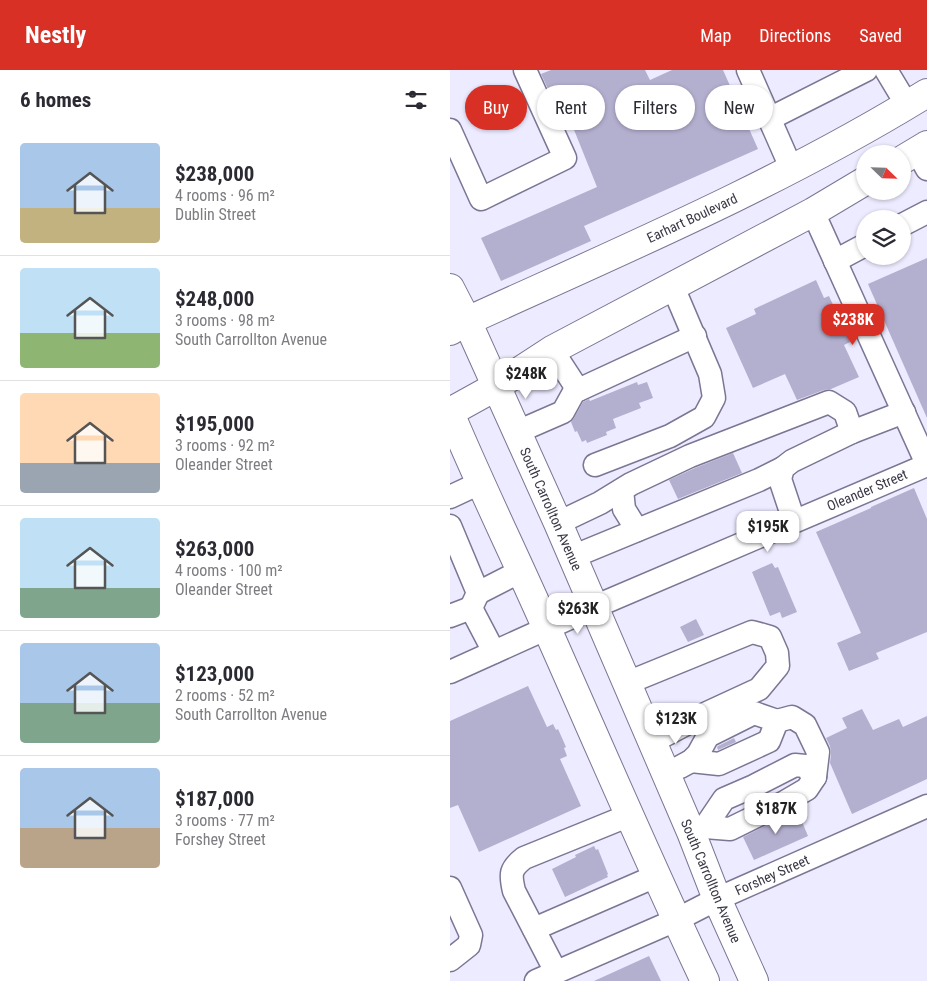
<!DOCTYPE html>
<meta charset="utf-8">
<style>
:root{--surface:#fff;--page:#f7f7f7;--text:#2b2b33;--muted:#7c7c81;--line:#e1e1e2;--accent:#d93025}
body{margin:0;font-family:"Roboto Condensed",sans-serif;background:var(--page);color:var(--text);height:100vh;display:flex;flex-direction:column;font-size:19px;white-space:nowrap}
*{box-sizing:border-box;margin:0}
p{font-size:16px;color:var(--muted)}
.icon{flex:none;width:28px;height:28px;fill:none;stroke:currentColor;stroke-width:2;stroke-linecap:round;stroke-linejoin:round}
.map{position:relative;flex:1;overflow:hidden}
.details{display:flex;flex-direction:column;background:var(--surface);width:450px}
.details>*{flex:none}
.banner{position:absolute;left:15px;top:15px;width:386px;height:45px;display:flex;gap:10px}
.needle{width:32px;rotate:113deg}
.buttons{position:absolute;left:406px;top:75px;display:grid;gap:10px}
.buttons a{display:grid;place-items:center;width:55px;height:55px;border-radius:50%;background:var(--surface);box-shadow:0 1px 4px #0004;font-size:25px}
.price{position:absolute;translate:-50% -42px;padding:0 11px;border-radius:10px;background:#fff;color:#222;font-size:16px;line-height:32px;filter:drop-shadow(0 1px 2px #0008)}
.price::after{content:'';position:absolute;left:50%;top:30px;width:15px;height:11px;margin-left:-8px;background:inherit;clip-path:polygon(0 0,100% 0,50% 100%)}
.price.active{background:var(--accent);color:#fff}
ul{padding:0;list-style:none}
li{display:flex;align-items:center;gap:15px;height:125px;padding:0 20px}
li+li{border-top:1px solid var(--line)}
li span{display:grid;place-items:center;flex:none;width:140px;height:100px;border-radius:5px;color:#555}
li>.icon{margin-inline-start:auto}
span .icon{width:60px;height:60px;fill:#fffc;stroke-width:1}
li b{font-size:21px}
h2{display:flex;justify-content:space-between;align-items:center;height:60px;padding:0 20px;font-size:21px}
.chip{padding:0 18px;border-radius:22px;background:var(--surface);box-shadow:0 1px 4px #0004;font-size:18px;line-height:45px}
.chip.active{background:var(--accent);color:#fff}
header{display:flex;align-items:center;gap:30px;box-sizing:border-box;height:70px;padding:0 25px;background:var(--accent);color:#fff}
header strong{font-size:24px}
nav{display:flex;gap:28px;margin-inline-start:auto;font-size:18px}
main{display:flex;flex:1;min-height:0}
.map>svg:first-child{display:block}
.building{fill:#b3afcf}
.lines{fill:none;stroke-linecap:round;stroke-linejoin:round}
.minor-casing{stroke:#7a7694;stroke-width:25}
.major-casing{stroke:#7a7694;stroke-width:30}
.minor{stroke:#fff;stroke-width:22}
.major{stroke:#fff;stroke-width:28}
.labels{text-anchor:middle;stroke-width:4;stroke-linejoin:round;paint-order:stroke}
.street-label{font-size:14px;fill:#3b3946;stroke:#fff}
</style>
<header>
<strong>Nestly</strong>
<nav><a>Map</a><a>Directions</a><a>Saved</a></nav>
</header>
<main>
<section class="details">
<h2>6 homes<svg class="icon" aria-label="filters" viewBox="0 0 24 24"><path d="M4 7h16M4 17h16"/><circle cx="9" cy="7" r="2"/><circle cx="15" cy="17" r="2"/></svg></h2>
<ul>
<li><span style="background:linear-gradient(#a9c7e8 65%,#c2b280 0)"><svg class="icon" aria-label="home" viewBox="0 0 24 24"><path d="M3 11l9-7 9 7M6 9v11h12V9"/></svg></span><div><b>$238,000</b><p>4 rooms · 96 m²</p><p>Dublin Street</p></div></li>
<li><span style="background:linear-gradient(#bfe0f5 65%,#8fb573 0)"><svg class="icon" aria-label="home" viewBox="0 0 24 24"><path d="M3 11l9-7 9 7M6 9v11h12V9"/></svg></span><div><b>$248,000</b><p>3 rooms · 98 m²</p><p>South Carrollton Avenue</p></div></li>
<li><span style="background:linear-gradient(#ffd9b3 70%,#9aa5b1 0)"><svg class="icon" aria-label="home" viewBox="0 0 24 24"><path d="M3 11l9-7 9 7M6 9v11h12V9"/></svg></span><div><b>$195,000</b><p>3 rooms · 92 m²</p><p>Oleander Street</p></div></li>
<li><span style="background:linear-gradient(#bfe0f5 70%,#7fa58c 0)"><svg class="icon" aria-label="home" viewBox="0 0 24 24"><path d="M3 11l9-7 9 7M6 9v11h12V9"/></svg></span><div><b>$263,000</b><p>4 rooms · 100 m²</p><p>Oleander Street</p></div></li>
<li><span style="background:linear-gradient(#a9c7e8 60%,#7fa58c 0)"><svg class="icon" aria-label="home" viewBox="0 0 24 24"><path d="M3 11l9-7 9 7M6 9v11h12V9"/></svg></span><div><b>$123,000</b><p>2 rooms · 52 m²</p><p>South Carrollton Avenue</p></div></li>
<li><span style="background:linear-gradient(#a9c7e8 60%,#b9a48a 0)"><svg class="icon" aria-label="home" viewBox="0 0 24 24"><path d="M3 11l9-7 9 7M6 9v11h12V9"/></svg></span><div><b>$187,000</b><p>3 rooms · 77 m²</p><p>Forshey Street</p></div></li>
</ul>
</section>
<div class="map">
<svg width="477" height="911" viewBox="0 0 477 911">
<rect width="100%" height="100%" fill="#edebff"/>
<g class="building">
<polygon points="101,0 195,0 200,10 222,0 273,0 308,79 134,156 141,171 51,211 31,168 147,117 112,30 105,34 91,4"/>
<polygon points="477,188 477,348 418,214"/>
<polygon points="366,210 374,228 379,226 400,272 394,275 409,307 381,319 374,320 347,330 335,304 303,318 276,258 306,244 304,239"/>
<polygon points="187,312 188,315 197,312 203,328 189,333 191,338 163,349 166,358 156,362 157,365 137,373 136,370 132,372 127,361 125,362 121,352 124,348 133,332 139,329 140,331"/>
<polygon points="283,383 292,403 228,429 219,410 245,398"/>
<polygon points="464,418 477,449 477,562 426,583 429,589 399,601 387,573 411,563 366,462 405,445 421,438 421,437"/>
<polygon points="322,493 325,498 328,497 347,542 332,548 330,542 320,546 302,502"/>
<polygon points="246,549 254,565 238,572 230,557"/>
<polygon points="78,616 97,657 103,654 106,660 108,659 116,677 114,678 117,686 110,689 131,736 29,782 8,735 0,738 0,651"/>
<polygon points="412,639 423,660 449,649 453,657 477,646 477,709 402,744 380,693 381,683 380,676 376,668 397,658 392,648"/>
<polygon points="284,668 286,672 268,680 267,677 268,676"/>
<polygon points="347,740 358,766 304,790 293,767"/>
<polygon points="144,776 146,780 148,779 158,804 157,805 158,807 115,827 102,799 126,787 125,785"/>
<polygon points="199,886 211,911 144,911"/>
</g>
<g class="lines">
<defs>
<g id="minor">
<polyline points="298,0 342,100"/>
<polyline points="436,0 457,35"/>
<polyline points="319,49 416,0"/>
<polyline points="0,60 31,129 115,88 75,0"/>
<polyline points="467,81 477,99"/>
<polyline points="363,142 477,394"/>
<polyline points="452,155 477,142"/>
<polyline points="385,191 415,175"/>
<polyline points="102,280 128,320"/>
<polyline points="67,362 113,342 124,322 245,266"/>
<polyline points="145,395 220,366 254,347 264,328 260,304 223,217"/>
<polyline points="172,420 174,439 187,460"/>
<polyline points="0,427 30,413"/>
<polyline points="344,451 330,409 333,398 342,391 402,362 454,342"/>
<polyline points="108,453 150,433 181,414 240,386 379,332 395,342 402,362"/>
<polyline points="0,456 28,523 21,538"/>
<polyline points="122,487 309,410 333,398"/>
<polyline points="28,523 71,501"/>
<polyline points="0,546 21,538 44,582"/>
<polyline points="0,602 144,537 477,395"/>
<polyline points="177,613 302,562 320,567 327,583 328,596 309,619 257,643 202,672"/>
<polyline points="230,697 241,691 248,684 258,666 304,643 327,651"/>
<polyline points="255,757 274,729 304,716 345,695 355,696 365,707"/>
<polyline points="241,762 255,757 280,759 333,733 357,719 365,707 368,682 355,655 342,647 327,651 319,671 269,694 241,691"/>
<polyline points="0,818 21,865 19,875 0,890"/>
<polyline points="84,859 206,806"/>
<path d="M 106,902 L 64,821 C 60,804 60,799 74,788 L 180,745"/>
<polyline points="86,911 226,850 267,829 477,736"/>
</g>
<g id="major">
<polyline points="452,90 477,75"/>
<polyline points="0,218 17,251 108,453 241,762 267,829 304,911"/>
<path d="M 0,261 L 17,251 C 173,180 331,113 477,23"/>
<polyline points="0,342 47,316 102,280 363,142 415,111"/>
<path d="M 0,343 C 31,417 66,488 98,561 C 150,678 200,795 255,911"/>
</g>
</defs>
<use href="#minor" class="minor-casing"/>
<use href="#major" class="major-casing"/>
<use href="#minor" class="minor"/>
<use href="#major" class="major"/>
</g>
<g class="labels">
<g class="street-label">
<text transform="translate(242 148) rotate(-25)" y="5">Earhart Boulevard</text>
<text transform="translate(417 420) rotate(-23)" y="5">Oleander Street</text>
<text transform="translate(101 439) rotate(66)" y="5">South Carrollton Avenue</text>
<text transform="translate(322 805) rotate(-24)" y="5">Forshey Street</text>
<text transform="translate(261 811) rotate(67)" y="5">South Carrollton Avenue</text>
</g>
</g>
</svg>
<div class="buttons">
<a><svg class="needle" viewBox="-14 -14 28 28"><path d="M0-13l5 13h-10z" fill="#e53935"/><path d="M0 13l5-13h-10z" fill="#7c7c81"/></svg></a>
<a><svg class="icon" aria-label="layers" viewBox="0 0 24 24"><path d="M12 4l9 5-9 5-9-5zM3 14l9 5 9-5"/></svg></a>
</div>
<b class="price active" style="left:403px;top:276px">$238K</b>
<b class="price" style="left:76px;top:330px">$248K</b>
<b class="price" style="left:318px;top:483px">$195K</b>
<b class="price" style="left:128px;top:565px">$263K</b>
<b class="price" style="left:226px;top:675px">$123K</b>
<b class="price" style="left:326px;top:765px">$187K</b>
<div class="banner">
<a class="chip active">Buy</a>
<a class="chip">Rent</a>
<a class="chip">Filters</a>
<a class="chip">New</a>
</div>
</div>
</main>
